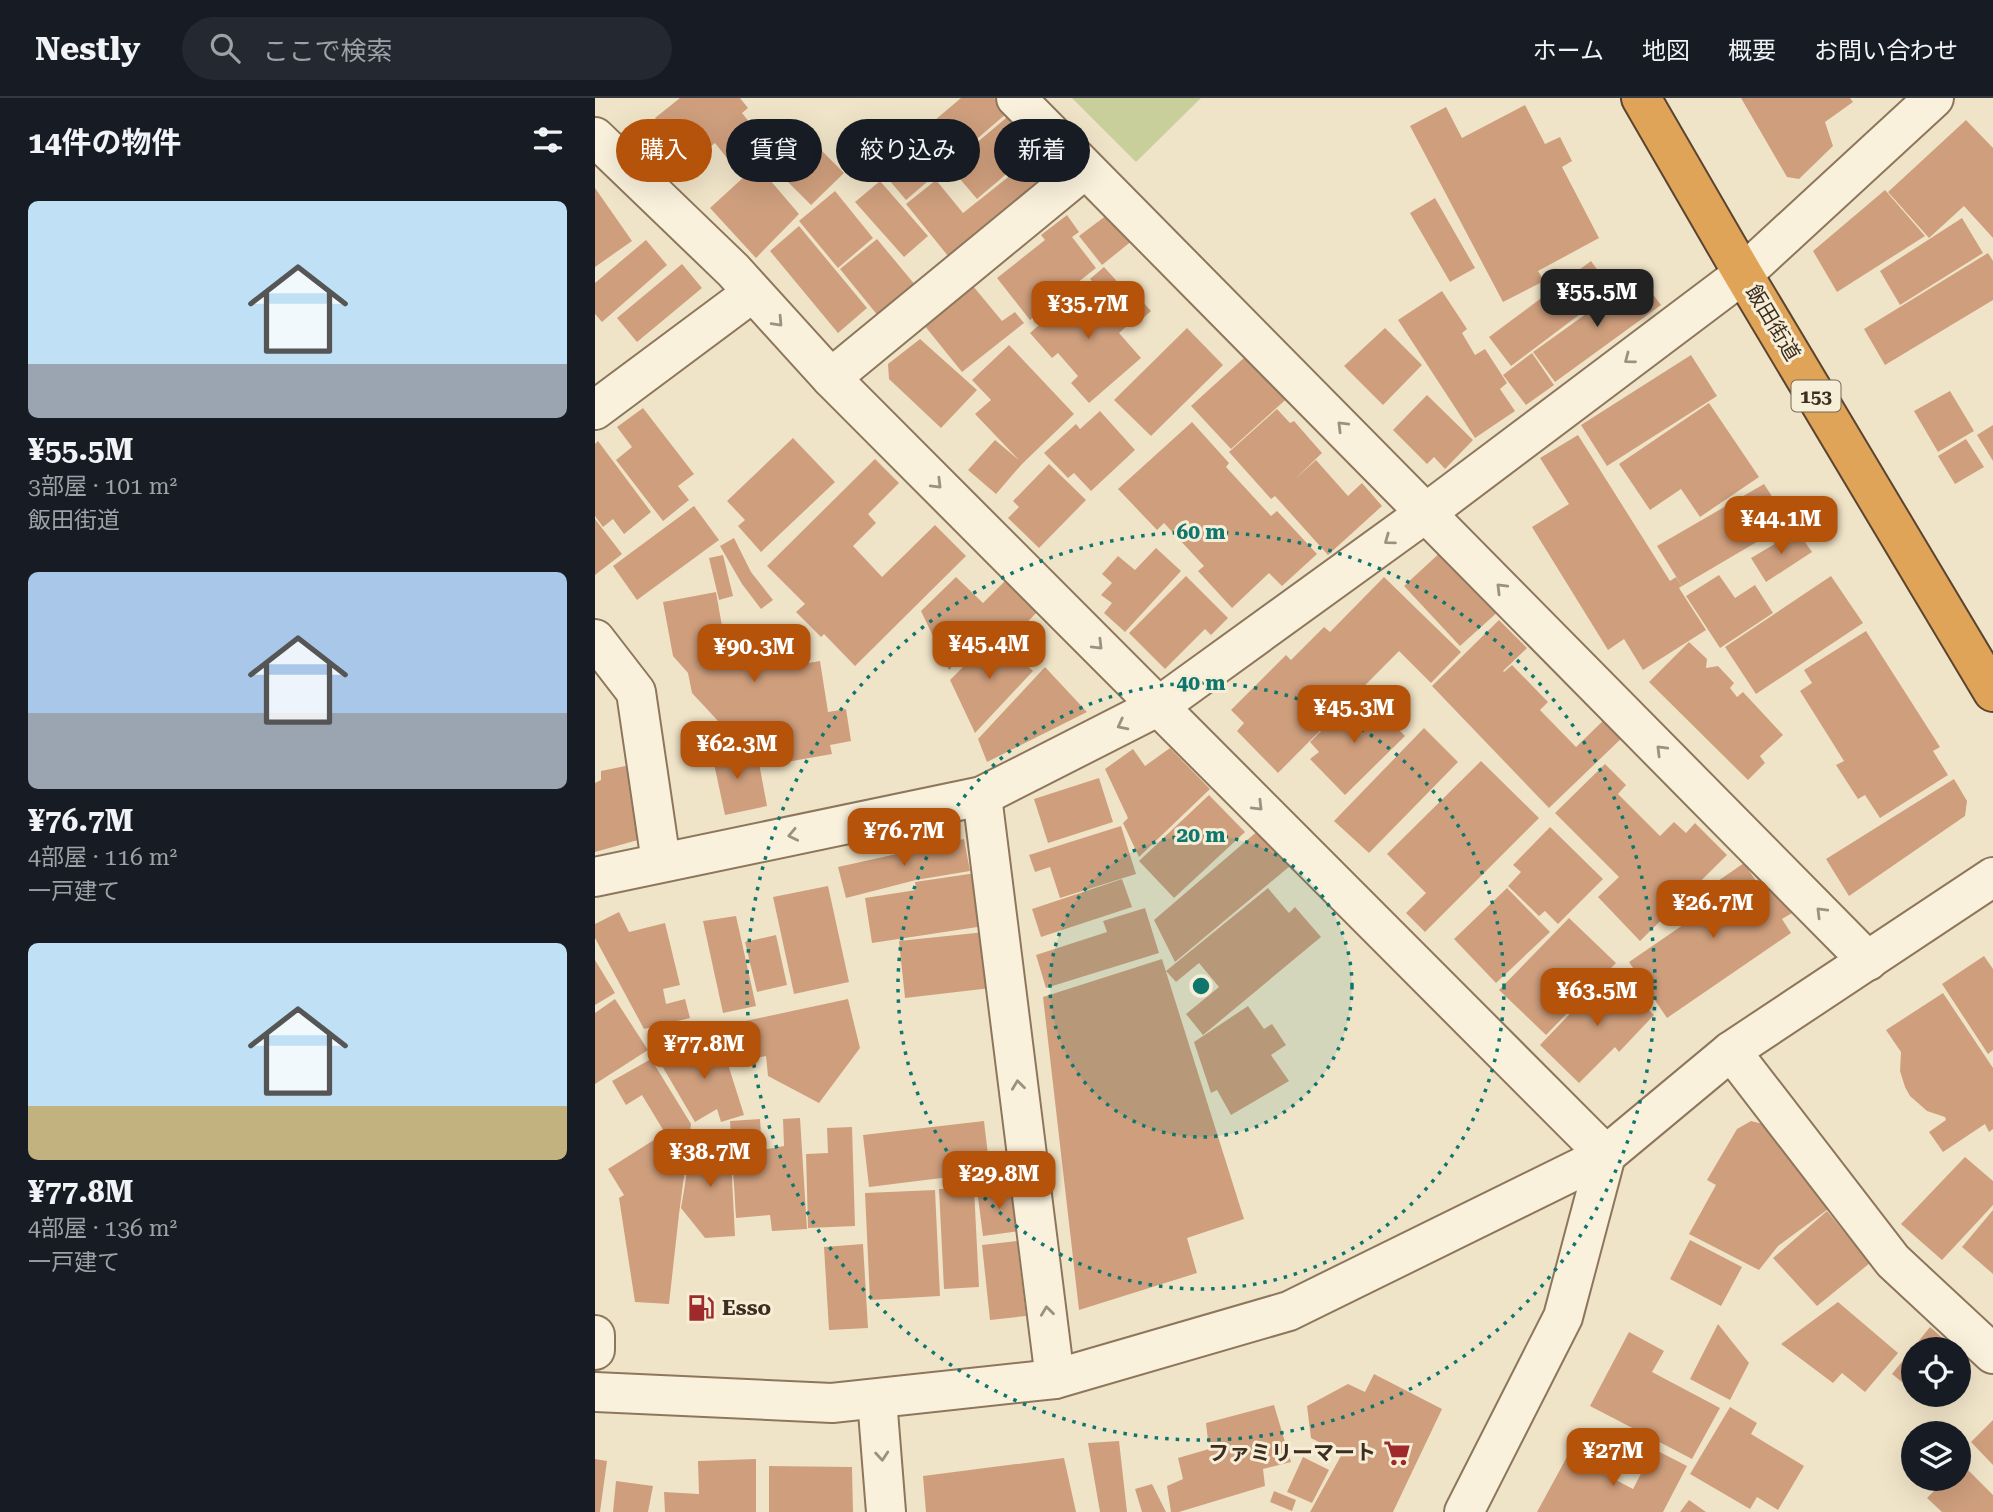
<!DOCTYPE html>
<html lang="ja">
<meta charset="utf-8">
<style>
:root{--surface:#171b24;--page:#242831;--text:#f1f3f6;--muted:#9ea1a6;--line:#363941;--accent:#b45309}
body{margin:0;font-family:"Roboto Serif","Noto Sans JP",serif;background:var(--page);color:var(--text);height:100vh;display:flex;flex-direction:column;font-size:26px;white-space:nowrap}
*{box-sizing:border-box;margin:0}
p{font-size:23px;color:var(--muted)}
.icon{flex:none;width:38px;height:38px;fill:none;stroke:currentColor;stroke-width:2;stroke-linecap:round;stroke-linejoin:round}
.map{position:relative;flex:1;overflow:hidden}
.side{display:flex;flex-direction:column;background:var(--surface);width:595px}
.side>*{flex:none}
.guide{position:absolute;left:21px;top:21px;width:665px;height:63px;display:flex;gap:14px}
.controls{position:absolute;left:1306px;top:1239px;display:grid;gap:14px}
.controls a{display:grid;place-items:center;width:70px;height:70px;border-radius:50%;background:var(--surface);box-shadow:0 7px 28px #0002;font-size:35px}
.price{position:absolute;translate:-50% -60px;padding:0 16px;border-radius:14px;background:var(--accent);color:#fff;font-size:23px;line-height:46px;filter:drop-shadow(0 2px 4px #0008)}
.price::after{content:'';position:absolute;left:50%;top:42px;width:21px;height:16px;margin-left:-10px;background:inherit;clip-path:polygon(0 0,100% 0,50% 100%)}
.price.on{background:#222;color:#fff}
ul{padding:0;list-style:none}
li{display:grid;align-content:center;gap:14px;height:371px;padding:0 28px}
li span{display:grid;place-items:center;height:217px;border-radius:10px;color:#555}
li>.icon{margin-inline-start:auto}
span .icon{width:126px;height:126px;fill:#fffc;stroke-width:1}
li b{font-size:30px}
h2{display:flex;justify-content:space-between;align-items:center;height:84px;padding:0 28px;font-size:30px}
.tag{padding:0 24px;border-radius:32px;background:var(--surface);box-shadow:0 7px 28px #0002;font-size:24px;line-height:63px}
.tag.on{background:var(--accent);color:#fff}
header{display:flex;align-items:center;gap:42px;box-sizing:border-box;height:98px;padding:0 35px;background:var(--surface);border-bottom:2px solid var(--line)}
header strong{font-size:33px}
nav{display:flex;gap:38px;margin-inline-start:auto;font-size:24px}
.search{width:490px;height:63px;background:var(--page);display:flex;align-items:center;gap:18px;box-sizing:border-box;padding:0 24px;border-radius:38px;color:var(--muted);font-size:26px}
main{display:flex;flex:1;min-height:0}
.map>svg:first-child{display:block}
.green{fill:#c9cf9b}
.building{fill:#cf9f7d}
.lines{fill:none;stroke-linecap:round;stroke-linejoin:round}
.minor-casing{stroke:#8d765c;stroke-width:42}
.highway-casing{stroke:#5b4430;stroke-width:42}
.minor{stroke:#faf1dc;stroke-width:38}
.highway{stroke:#e0a458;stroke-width:38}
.oneway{stroke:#9c907e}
.ring{fill:none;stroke:#0f766e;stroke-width:3.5;stroke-dasharray:3.5 7}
.labels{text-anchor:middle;stroke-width:6;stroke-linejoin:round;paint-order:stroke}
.shield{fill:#f7eed8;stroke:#756857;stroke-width:2}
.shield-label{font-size:19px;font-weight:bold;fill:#3d2e20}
.street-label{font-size:21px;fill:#3d2e20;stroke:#f7eed8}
.poi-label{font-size:21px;font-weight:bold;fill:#3d2e20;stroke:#f7eed8;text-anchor:start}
.centre{fill:#0f766e;stroke:#f7eed8;stroke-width:3.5}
.ring-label{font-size:21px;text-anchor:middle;font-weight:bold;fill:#0f766e;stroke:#f7eed8;stroke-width:6;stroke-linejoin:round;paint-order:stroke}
</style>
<header>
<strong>Nestly</strong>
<div class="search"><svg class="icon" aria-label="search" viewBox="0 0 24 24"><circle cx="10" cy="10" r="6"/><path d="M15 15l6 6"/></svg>ここで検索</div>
<nav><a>ホーム</a><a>地図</a><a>概要</a><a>お問い合わせ</a></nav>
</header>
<main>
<section class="side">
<h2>14件の物件<svg class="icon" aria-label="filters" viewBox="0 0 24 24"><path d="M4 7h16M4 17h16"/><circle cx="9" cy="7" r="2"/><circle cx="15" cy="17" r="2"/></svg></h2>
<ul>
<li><span style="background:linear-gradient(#bfe0f5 75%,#9aa5b1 0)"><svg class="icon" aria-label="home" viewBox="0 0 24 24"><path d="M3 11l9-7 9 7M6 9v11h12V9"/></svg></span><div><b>¥55.5M</b><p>3部屋 · 101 m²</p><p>飯田街道</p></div></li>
<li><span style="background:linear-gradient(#a9c7e8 65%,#9aa5b1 0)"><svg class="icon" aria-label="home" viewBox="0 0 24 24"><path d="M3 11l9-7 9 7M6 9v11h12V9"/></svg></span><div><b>¥76.7M</b><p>4部屋 · 116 m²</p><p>一戸建て</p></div></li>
<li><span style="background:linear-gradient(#bfe0f5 75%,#c2b280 0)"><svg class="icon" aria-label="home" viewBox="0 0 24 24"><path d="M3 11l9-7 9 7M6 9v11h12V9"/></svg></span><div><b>¥77.8M</b><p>4部屋 · 136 m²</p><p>一戸建て</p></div></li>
</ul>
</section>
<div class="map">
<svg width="1398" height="1414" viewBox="0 0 1398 1414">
<rect width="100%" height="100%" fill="#f0e4c8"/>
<polygon class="green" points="477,0 606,0 541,64"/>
<g class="building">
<polygon points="85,0 145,0 153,10 147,15 163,35 132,60 120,45 95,64 60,20"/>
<polygon points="366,0 399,0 412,15 311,102 273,57 302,33 313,45"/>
<polygon points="1146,0 1255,0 1258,4 1230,24 1238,48 1204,81 1192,79"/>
<polygon points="930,7 950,46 965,39 977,63 967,69 1004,140 943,173 949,183 908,204 815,28 851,9 867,40"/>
<polygon points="417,15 444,48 382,101 354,68"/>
<polygon points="1371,22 1398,50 1398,140 1369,108 1334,140 1293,94"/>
<polygon points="220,46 249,75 216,107 187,78"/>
<polygon points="441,57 461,83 408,114 353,158 311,106 341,82 368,115"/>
<polygon points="162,67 204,116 161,160 115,110"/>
<polygon points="285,83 333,138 309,159 260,104"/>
<polygon points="0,90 37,143 0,169"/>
<polygon points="1290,92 1330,138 1242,194 1218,153"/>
<polygon points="240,93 278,140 243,170 204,123"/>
<polygon points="840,100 880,170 855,184 815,115"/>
<polygon points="516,114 538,142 507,167 484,138"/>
<polygon points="472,117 484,134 477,139 501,170 435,222 402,180 450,142 446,137"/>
<polygon points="1367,120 1388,155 1305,207 1285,173"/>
<polygon points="204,128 272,210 243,235 175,153"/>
<polygon points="282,141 321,188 284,219 245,171"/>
<polygon points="51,142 72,167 7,224 0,216 0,185"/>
<polygon points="1393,155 1398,163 1398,202 1290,267 1269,231"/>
<polygon points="996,163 1017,192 916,268 894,239"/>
<polygon points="87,166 107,190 42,244 22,220"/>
<polygon points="509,169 528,190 532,187 556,213 538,229 495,181"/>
<polygon points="1044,178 1066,207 960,284 938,254"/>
<polygon points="494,183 533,227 524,235 546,260 494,305 476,285 483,278 463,255 457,260 435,235"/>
<polygon points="378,188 407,223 420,214 429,225 367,274 329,227"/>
<polygon points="847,193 872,231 867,235 880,257 890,251 912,285 905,291 920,313 880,340 803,222"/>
<polygon points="592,230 628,267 556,338 519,302"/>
<polygon points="790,230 827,267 788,307 749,268"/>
<polygon points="325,241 382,292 346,330 294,281 293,266"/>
<polygon points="414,247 479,316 427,366 401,396 373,372 400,342 424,362 380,316 396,302 377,282"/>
<polygon points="937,255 959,287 931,307 908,277"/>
<polygon points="1096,257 1122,298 1012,368 986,327"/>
<polygon points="650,259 697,296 636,351 596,308"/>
<polygon points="1355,293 1379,333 1343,354 1319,313"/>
<polygon points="832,297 878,342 850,371 839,359 832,366 798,332"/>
<polygon points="1114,305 1164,379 1105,419 1086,391 1055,412 1024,366"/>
<polygon points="48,310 99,376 83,388 94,402 68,423 21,362 37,349 22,329"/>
<polygon points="682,311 695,325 699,323 727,355 699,382 721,362 753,398 767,385 787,408 733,457 680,398 676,401 634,354"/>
<polygon points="505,313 540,352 496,393 479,375 473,380 449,355 481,326 485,331"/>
<polygon points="597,324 634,365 631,369 676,418 682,413 722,456 687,488 674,475 637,510 603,473 609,468 569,425 562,432 523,391"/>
<polygon points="1398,327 1398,363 1382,337"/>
<polygon points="983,337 1075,483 1081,479 1087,488 1084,490 1111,532 1048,572 1029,541 1013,552 937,429 974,406 945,360"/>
<polygon points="198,340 240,384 166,454 143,428 150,422 132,403"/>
<polygon points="1371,341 1389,369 1360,386 1343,358"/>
<polygon points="3,343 56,414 29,436 18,421 8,429 0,418 0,346"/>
<polygon points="280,361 304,385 273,416 281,425 258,448 287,479 340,427 371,458 260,568 229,536 226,539 201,514 210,506 172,468"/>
<polygon points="454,366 491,402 444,450 413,420 424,409 418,403"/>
<polygon points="1169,386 1194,425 1087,488 1062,448"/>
<polygon points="99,408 124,442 42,502 18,468"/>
<polygon points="0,421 27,456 0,477"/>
<polygon points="1202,433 1217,454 1171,484 1156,460"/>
<polygon points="139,440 156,474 178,502 166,511 147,486 125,448"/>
<polygon points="561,450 586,473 530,534 509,515 517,505 506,497 517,485 507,476 523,458 540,472"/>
<polygon points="849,451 906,511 865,548 809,488"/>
<polygon points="128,457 138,498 124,502 114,460"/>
<polygon points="1124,477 1140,500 1160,487 1178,515 1125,550 1091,498"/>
<polygon points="591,478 633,520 616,537 610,531 570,571 534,535"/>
<polygon points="1236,478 1268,525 1161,596 1130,549"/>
<polygon points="361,479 388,505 412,481 444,512 416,541 399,524 354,572 326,513"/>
<polygon points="789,479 866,554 836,585 804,553 683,675 642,633 649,625 636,612 691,557 696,562 729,529 735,534"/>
<polygon points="121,494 128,534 178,526 181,543 197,540 202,567 225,563 233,614 251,611 256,643 235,647 237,656 169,668 166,650 150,652 97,595 93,575 78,558 68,504"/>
<polygon points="904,522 932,550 908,573 909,574 917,567 953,604 945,612 981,649 1013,618 1031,636 954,710 837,588"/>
<polygon points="1271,533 1345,649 1338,653 1353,677 1285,720 1270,697 1263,701 1241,667 1249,663 1205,593 1217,585 1209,572"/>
<polygon points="400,537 438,573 380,635 355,582"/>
<polygon points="1094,544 1112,561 1111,570 1123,568 1139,585 1135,590 1142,599 1148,594 1188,637 1165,658 1170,665 1153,682 1054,584"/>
<polygon points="450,569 492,614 392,664 383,641"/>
<polygon points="760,600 779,619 785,613 810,638 750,697 715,661 724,654 715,644"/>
<polygon points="829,630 863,664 774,755 739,723"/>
<polygon points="137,642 142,670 164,665 172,708 130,717 115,647"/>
<polygon points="575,650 615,691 544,759 528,725 533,720 510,671 538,651 550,668"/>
<polygon points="886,663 944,720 830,834 811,815 831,795 792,756"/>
<polygon points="40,666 48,734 43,742 0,754 0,685 6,682 6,673"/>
<polygon points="1010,666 1031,687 1023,696 1065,738 1079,724 1091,735 1100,725 1132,757 1045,843 1003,799 1024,779 960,715"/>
<polygon points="504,680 518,724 453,745 439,701"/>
<polygon points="1359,681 1372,703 1370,718 1254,798 1231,761"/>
<polygon points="614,697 650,734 579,800 544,763"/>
<polygon points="526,728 541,776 465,800 455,769 440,774 434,757"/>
<polygon points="955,729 1008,781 963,826 950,813 944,818 913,788 926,774 918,767"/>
<polygon points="665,731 695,768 580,864 559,822"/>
<polygon points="369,741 375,773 321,782 251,800 243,769"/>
<polygon points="1149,765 1169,795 1179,788 1197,815 1187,821 1196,835 1072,920 1034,864 1104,816 1094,803"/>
<polygon points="381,775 389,828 277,845 270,800 321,792 320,784"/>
<polygon points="527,781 537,809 446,839 437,811"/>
<polygon points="233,788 254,884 199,896 178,799"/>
<polygon points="673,790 694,815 700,809 726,839 608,937 591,916 624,889 604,865 581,884 571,873"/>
<polygon points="912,790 955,834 901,885 859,841"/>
<polygon points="550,810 564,855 451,890 441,857 512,834 508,823"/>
<polygon points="24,814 34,834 70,825 85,887 68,891 71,906 90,901 95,920 49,931 0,840 0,826"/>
<polygon points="141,818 161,908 128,915 108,823"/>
<polygon points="974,820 1021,865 951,937 904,892"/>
<polygon points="390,834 396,890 310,900 304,843"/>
<polygon points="181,837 192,887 162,894 150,844"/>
<polygon points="1389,858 1398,871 1398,952 1393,956 1347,886"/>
<polygon points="567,861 649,1121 592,1140 602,1175 484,1212 448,899"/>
<polygon points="0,862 20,895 0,907"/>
<polygon points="1015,874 1059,917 1024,954 1020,949 984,985 945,947"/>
<polygon points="1348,895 1398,970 1398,1031 1394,1034 1390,1026 1348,1054 1334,1034 1351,1022 1350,1019 1332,1013 1315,998 1310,989 1305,973 1306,954 1291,932"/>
<polygon points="20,901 53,952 0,986 0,915"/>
<polygon points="253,901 265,950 224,1005 173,978 171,958 155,961 146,924"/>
<polygon points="653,908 669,931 677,926 691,947 676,957 694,983 636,1017 622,992 616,995 599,944"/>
<polygon points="125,941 149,1017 126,1024 122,1011 100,1024 63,961"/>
<polygon points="56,961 96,1026 84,1116 74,1206 40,1204 24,1100 29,1097 13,1071 70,1035 47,997 31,1007 17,983"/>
<polygon points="205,1020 212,1131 177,1133 175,1117 141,1120 135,1023 165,1021 167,1052 189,1048 188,1021"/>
<polygon points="389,1023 395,1074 274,1089 268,1037"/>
<polygon points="1156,1023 1172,1027 1236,1109 1183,1148 1164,1172 1094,1136 1121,1087 1112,1082 1142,1031"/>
<polygon points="257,1029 260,1128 213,1130 211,1056 233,1055 232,1030"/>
<polygon points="135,1042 140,1138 110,1140 86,1110 97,1044"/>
<polygon points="1370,1059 1398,1083 1398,1107 1347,1162 1306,1126"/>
<polygon points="420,1088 425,1133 388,1138 382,1092"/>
<polygon points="379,1090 384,1189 349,1191 344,1091"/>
<polygon points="340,1092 345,1198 275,1202 270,1095"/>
<polygon points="1398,1112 1398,1176 1367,1149"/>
<polygon points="1232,1113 1275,1165 1222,1208 1178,1160"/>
<polygon points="1095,1142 1147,1169 1126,1208 1075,1181"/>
<polygon points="422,1143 431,1218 395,1222 387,1147"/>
<polygon points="268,1146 273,1230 234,1232 229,1149"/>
<polygon points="1243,1204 1303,1255 1270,1294 1247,1275 1238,1285 1186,1246"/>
<polygon points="1123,1226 1154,1265 1135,1302 1095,1281"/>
<polygon points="1335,1229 1359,1250 1318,1251 1318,1293 1297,1276"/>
<polygon points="1034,1234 1069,1253 1057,1274 1125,1310 1097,1361 995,1308"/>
<polygon points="779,1276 847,1311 798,1414 715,1414 747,1356 716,1340 712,1308 753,1286 770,1294"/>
<polygon points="679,1307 696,1364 668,1371 670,1388 584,1414 576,1414 572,1388 588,1381 583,1360 614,1351 611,1325"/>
<polygon points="1135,1309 1162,1325 1156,1336 1209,1368 1183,1412 1162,1399 1155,1411 1095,1376"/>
<polygon points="1398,1322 1398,1367 1376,1344"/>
<polygon points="524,1343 532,1414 505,1414 493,1345"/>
<polygon points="1059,1351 1092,1368 1068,1414 942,1414 973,1357 1038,1391"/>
<polygon points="708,1359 734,1372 717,1405 692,1394"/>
<polygon points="469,1360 481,1414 331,1414 328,1378"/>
<polygon points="0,1361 12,1363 5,1414 0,1414"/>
<polygon points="161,1361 161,1414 70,1414 69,1394 104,1396 103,1363"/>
<polygon points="1366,1365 1398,1397 1398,1414 1347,1414 1332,1400 1351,1381 1363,1381 1363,1368"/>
<polygon points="174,1368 257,1369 258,1414 174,1414"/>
<polygon points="21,1383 58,1388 53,1414 18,1414"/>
<polygon points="557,1386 571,1414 547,1414 540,1391"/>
<polygon points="679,1393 701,1402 697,1413 675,1404"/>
<polygon points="1094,1402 1111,1414 1085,1414"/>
</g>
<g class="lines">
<defs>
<g id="minor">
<polyline points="421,0 1273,863"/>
<polyline points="0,39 138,172 236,280 1011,1057 968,1219 869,1414"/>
<polyline points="236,280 490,71"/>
<polyline points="0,312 157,195"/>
<polyline points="0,541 41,594 66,764"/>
<polyline points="387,698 460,1281"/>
<polyline points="0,779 387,698 564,608 832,414 1148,176 1339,0"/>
<polyline points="1136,953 1298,1163 1398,1256"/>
<polyline points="0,1237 0,1252"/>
<polyline points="0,1294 237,1305 460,1281 694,1213 1011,1057 1136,953 1398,779"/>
<polyline points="282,1301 291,1414"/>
</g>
<polyline id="highway" points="1046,0 1148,176 1398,594"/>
</defs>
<use href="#minor" class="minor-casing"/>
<use href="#highway" class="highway-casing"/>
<use href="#minor" class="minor"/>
<use href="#highway" class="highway"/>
</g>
<defs><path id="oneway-chevron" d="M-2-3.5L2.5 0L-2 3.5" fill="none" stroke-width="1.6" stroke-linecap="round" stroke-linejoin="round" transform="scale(1.75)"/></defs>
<g class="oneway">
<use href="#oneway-chevron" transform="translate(183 224) rotate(47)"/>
<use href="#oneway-chevron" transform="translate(1034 261) rotate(143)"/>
<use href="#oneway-chevron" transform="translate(747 328) rotate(-135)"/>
<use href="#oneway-chevron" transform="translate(342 386) rotate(45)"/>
<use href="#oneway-chevron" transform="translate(794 442) rotate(144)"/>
<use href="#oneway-chevron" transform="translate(906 490) rotate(-135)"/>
<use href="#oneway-chevron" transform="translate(503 547) rotate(45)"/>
<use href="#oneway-chevron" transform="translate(527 627) rotate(153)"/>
<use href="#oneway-chevron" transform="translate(1066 652) rotate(-135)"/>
<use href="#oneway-chevron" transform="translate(663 708) rotate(45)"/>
<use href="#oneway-chevron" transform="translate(198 737) rotate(168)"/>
<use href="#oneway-chevron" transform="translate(1226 814) rotate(-135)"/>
<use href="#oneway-chevron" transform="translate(423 987) rotate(-97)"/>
<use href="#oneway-chevron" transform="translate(452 1213) rotate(-97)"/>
<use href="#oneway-chevron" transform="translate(287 1358) rotate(85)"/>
</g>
<circle cx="606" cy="888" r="151" fill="#0f766e" fill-opacity=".12"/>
<g class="ring">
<circle cx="606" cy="888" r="151"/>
<circle cx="606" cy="888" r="303"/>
<circle cx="606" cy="888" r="454"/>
</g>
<defs>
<symbol id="fuel-bare" viewBox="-9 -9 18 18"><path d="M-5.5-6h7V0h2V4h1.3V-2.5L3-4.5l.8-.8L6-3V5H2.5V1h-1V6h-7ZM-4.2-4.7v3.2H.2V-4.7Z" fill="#9e2a2b" stroke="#f7eed8" stroke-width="2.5" paint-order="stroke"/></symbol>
<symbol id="supermarket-bare" viewBox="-9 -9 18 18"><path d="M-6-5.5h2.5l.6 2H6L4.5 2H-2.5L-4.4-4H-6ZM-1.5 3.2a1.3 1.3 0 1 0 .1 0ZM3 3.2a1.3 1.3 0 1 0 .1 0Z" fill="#9e2a2b" stroke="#f7eed8" stroke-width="2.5" paint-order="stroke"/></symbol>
</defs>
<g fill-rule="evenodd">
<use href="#fuel-bare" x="87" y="1191" width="38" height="38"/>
<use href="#supermarket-bare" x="783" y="1336" width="38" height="38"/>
</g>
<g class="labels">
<rect class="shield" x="1196.5" y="282.5" width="49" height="31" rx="5"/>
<g class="shield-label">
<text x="1221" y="305">153</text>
</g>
<g class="street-label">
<text transform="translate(1178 225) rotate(59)" y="7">飯田街道</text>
</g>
<g class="poi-label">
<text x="127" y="1217">Esso</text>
<text x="781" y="1362" text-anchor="end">ファミリーマート</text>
</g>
</g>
<circle cx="606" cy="888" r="10" class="centre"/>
<g class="ring-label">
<text x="606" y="441">60 m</text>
<text x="606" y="592">40 m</text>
<text x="606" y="744">20 m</text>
</g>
</svg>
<div class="controls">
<a><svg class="icon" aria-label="locate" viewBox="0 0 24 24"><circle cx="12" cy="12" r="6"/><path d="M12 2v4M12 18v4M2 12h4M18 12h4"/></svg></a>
<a><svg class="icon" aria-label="layers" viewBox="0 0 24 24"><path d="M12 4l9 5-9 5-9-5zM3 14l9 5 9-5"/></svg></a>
</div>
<b class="price on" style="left:1002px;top:231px">¥55.5M</b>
<b class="price" style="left:493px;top:243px">¥35.7M</b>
<b class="price" style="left:1186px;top:458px">¥44.1M</b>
<b class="price" style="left:394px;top:583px">¥45.4M</b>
<b class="price" style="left:159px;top:586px">¥90.3M</b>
<b class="price" style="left:759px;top:647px">¥45.3M</b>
<b class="price" style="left:142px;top:683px">¥62.3M</b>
<b class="price" style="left:309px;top:770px">¥76.7M</b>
<b class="price" style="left:1118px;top:842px">¥26.7M</b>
<b class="price" style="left:1002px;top:930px">¥63.5M</b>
<b class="price" style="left:109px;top:983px">¥77.8M</b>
<b class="price" style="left:115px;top:1091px">¥38.7M</b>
<b class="price" style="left:404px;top:1113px">¥29.8M</b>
<b class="price" style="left:1018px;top:1390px">¥27M</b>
<div class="guide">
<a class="tag on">購入</a>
<a class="tag">賃貸</a>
<a class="tag">絞り込み</a>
<a class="tag">新着</a>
</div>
</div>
</main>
